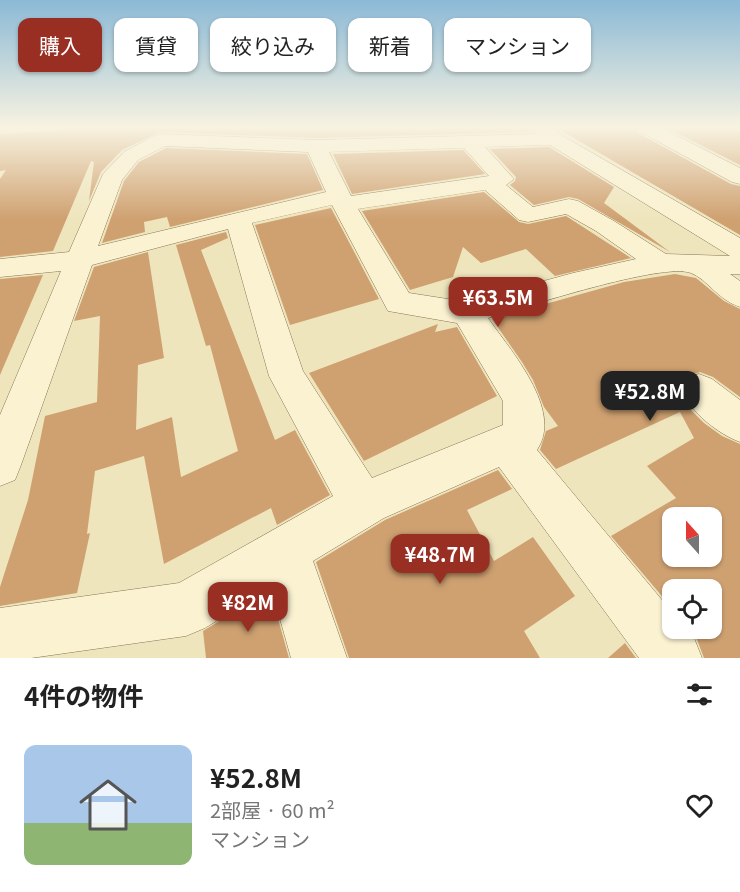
<!DOCTYPE html>
<html lang="ja">
<meta charset="utf-8">
<style>
:root{--surface:#fff;--page:#f6f6f6;--text:#222;--muted:#767676;--accent:#992e23}
body{margin:0;font-family:Georgia,"Noto Sans JP",serif;background:var(--page);color:var(--text);height:100vh;display:flex;flex-direction:column;font-size:22px;white-space:nowrap}
*{box-sizing:border-box;margin:0}
p{font-size:20px;color:var(--muted)}
.icon{flex:none;width:33px;height:33px;fill:none;stroke:currentColor;stroke-width:2;stroke-linecap:round;stroke-linejoin:round}
.map{position:relative;height:658px;overflow:hidden}
.details{display:flex;flex-direction:column;background:var(--surface);flex:1}
.details>*{flex:none}
.hud{position:absolute;left:18px;top:18px;width:705px;height:54px;display:flex;gap:12px}
.needle{width:39px;rotate:339deg}
.fabs{position:absolute;left:662px;top:507px;display:grid;gap:12px}
.fabs a{display:grid;place-items:center;width:60px;height:60px;border-radius:12px;background:var(--surface);box-shadow:0 2px 4px #0004;font-size:30px}
.price{position:absolute;translate:-50% -51px;padding:0 14px;border-radius:12px;background:var(--accent);color:#fff;font-size:20px;line-height:39px;filter:drop-shadow(0 2px 3px #0008)}
.price::after{content:'';position:absolute;left:50%;top:36px;width:18px;height:14px;margin-left:-9px;background:inherit;clip-path:polygon(0 0,100% 0,50% 100%)}
.price.selected{background:#222;color:#fff}
ul{padding:0;list-style:none}
li{display:flex;align-items:center;gap:18px;height:150px;padding:0 24px}
li span{display:grid;place-items:center;flex:none;width:168px;height:120px;border-radius:12px;color:#555}
li>.icon{margin-inline-start:auto}
span .icon{width:72px;height:72px;fill:#fffc;stroke-width:1}
li b{font-size:26px}
h2{display:flex;justify-content:space-between;align-items:center;height:72px;padding:0 24px;font-size:26px}
.pill{padding:0 21px;border-radius:12px;background:var(--surface);box-shadow:0 2px 4px #0004;font-size:21px;line-height:54px}
.pill.selected{background:var(--accent);color:#fff}
.map>svg:first-child{display:block}
.building{fill:#cfa171;fill-rule:evenodd}
.lines{fill:none;stroke-linecap:round;stroke-linejoin:round}
.minor-casing{stroke:#887556;stroke-width:1}
.minor{fill:#faf2d1;fill-rule:evenodd}
</style>
<div class="map">
<svg width="740" height="658" viewBox="0 0 740 658">
<rect width="100%" height="100%" fill="#efe5bd"/>
<g class="building">
<polygon points="101,127 262,129 263,127 529,127 532,132 316,138 160,132 122,150 101,172 89,201 94,162 91,161 53,251 0,257 0,179 6,170 0,171 0,134"/>
<polygon points="555,127 635,127 638,133 731,184 740,186 740,235"/>
<polygon points="665,127 740,127 740,165"/>
<polygon points="549,147 614,187 604,203 670,252 578,199 569,197 534,205 510,185 515,181 516,177 490,149"/>
<polygon points="166,148 307,154 323,190 170,227 167,217 144,222 145,232 102,243 124,181 139,162"/>
<polygon points="463,150 485,174 352,194 333,154"/>
<polygon points="484,192 519,222 528,224 566,216 631,258 555,276 526,249 481,263 463,247 453,277 410,290 362,211"/>
<polygon points="331,208 379,299 290,325 255,225"/>
<polygon points="226,232 228,238 201,250 275,440 295,430 330,495 277,525 271,508 164,564 144,456 95,471 87,534 90,533 77,593 0,606 0,587 28,500 45,416 97,402 100,316 74,321 94,267 148,252 164,358 138,365 136,430 172,417 181,477 238,451 210,345 206,346 176,245"/>
<path d="M 675,274 L 696,278 L 724,301 L 740,309 L 740,397 L 713,377 L 700,372 L 685,377 L 678,389 L 689,408 L 704,423 L 722,436 L 740,444 L 740,658 L 704,658 L 696,637 L 689,628 L 711,628 L 711,590 L 672,590 L 672,608 L 611,536 L 676,498 L 647,466 L 694,438 L 680,412 L 556,469 L 540,450 L 546,431 L 558,426 L 544,407 L 533,380 L 522,362 L 492,319 L 624,282 ZM 672,518 L 711,518 L 711,556 L 672,556 Z"/>
<polygon points="43,275 0,375 0,279"/>
<polygon points="438,324 435,332 457,327 497,396 364,461 309,373"/>
<polygon points="498,470 512,489 467,510 494,561 533,537 575,596 524,631 540,658 349,658 316,562 385,520"/>
<polygon points="270,590 289,658 206,658 203,631"/>
<polygon points="625,643 636,658 608,658"/>
</g>
<g class="lines">
<defs>
<g id="minor">
<path d="M 531,127 L 551,127 L 561,135 L 740,238 L 740,274 L 730,274 L 740,281 L 740,307 C 718,300 707,279 691,273 C 662,262 523,308 488,318 C 510,350 564,410 537,450 L 672,612 L 672,628 L 686,628 L 694,638 L 702,658 L 639,658 L 499,467 L 384,518 L 313,561 L 347,658 L 291,658 L 271,587 L 205,628 L 186,636 L 31,658 L 0,658 L 0,608 L 179,583 L 333,496 L 269,376 L 228,229 L 92,265 L 21,465 L 15,480 L 0,486 L 0,415 L 61,271 L 0,277 L 0,259 L 69,252 L 103,174 L 124,152 L 154,136 L 161,134 L 316,140 L 537,134 ZM 550,145 L 730,256 L 666,254 L 614,221 L 578,201 L 569,199 L 533,207 L 506,185 L 514,179 L 485,147 ZM 165,146 L 308,152 L 326,192 L 98,246 L 122,180 L 138,160 ZM 464,148 L 489,176 L 351,196 L 329,152 ZM 485,190 L 519,220 L 528,222 L 566,214 L 596,231 L 636,259 L 573,273 L 467,302 L 409,293 L 358,209 ZM 332,205 L 388,311 L 457,323 L 503,401 L 503,425 L 372,478 L 303,371 L 252,223 Z"/>
<polygon points="637,127 660,127 740,168 740,184 732,182 639,131"/>
<path d="M 699,374 L 712,379 L 740,400 L 740,442 C 718,434 691,412 680,390 L 686,379 Z"/>
</g>
</defs>
<use href="#minor" class="minor-casing"/>
<use href="#minor" class="minor"/>
</g>
<linearGradient id="sky" x2="0" y2="1"><stop stop-color="#8bb9d6"/><stop offset="0.58" stop-color="#f8f3e1"/><stop offset="1" stop-color="#f8f3e1" stop-opacity="0"/></linearGradient>
<rect width="740" height="219" fill="url(#sky)"/>
</svg>
<div class="fabs">
<a><svg class="needle" viewBox="-14 -14 28 28"><path d="M0-13l5 13h-10z" fill="#e53935"/><path d="M0 13l5-13h-10z" fill="#767676"/></svg></a>
<a><svg class="icon" aria-label="locate" viewBox="0 0 24 24"><circle cx="12" cy="12" r="6"/><path d="M12 2v4M12 18v4M2 12h4M18 12h4"/></svg></a>
</div>
<b class="price" style="left:498px;top:328px">¥63.5M</b>
<b class="price selected" style="left:650px;top:422px">¥52.8M</b>
<b class="price" style="left:440px;top:585px">¥48.7M</b>
<b class="price" style="left:248px;top:633px">¥82M</b>
<div class="hud">
<a class="pill selected">購入</a>
<a class="pill">賃貸</a>
<a class="pill">絞り込み</a>
<a class="pill">新着</a>
<a class="pill">マンション</a>
</div>
</div>
<section class="details">
<h2>4件の物件<svg class="icon" aria-label="filters" viewBox="0 0 24 24"><path d="M4 7h16M4 17h16"/><circle cx="9" cy="7" r="2"/><circle cx="15" cy="17" r="2"/></svg></h2>
<ul>
<li><span style="background:linear-gradient(#a9c7e8 65%,#8fb573 0)"><svg class="icon" aria-label="home" viewBox="0 0 24 24"><path d="M3 11l9-7 9 7M6 9v11h12V9"/></svg></span><div><b>¥52.8M</b><p>2部屋 · 60 m²</p><p>マンション</p></div><svg class="icon" aria-label="heart" viewBox="0 0 24 24"><path d="M12 20l-8-8c-3-5 5-10 8-4 3-6 11-1 8 4z"/></svg></li>
</ul>
</section>
